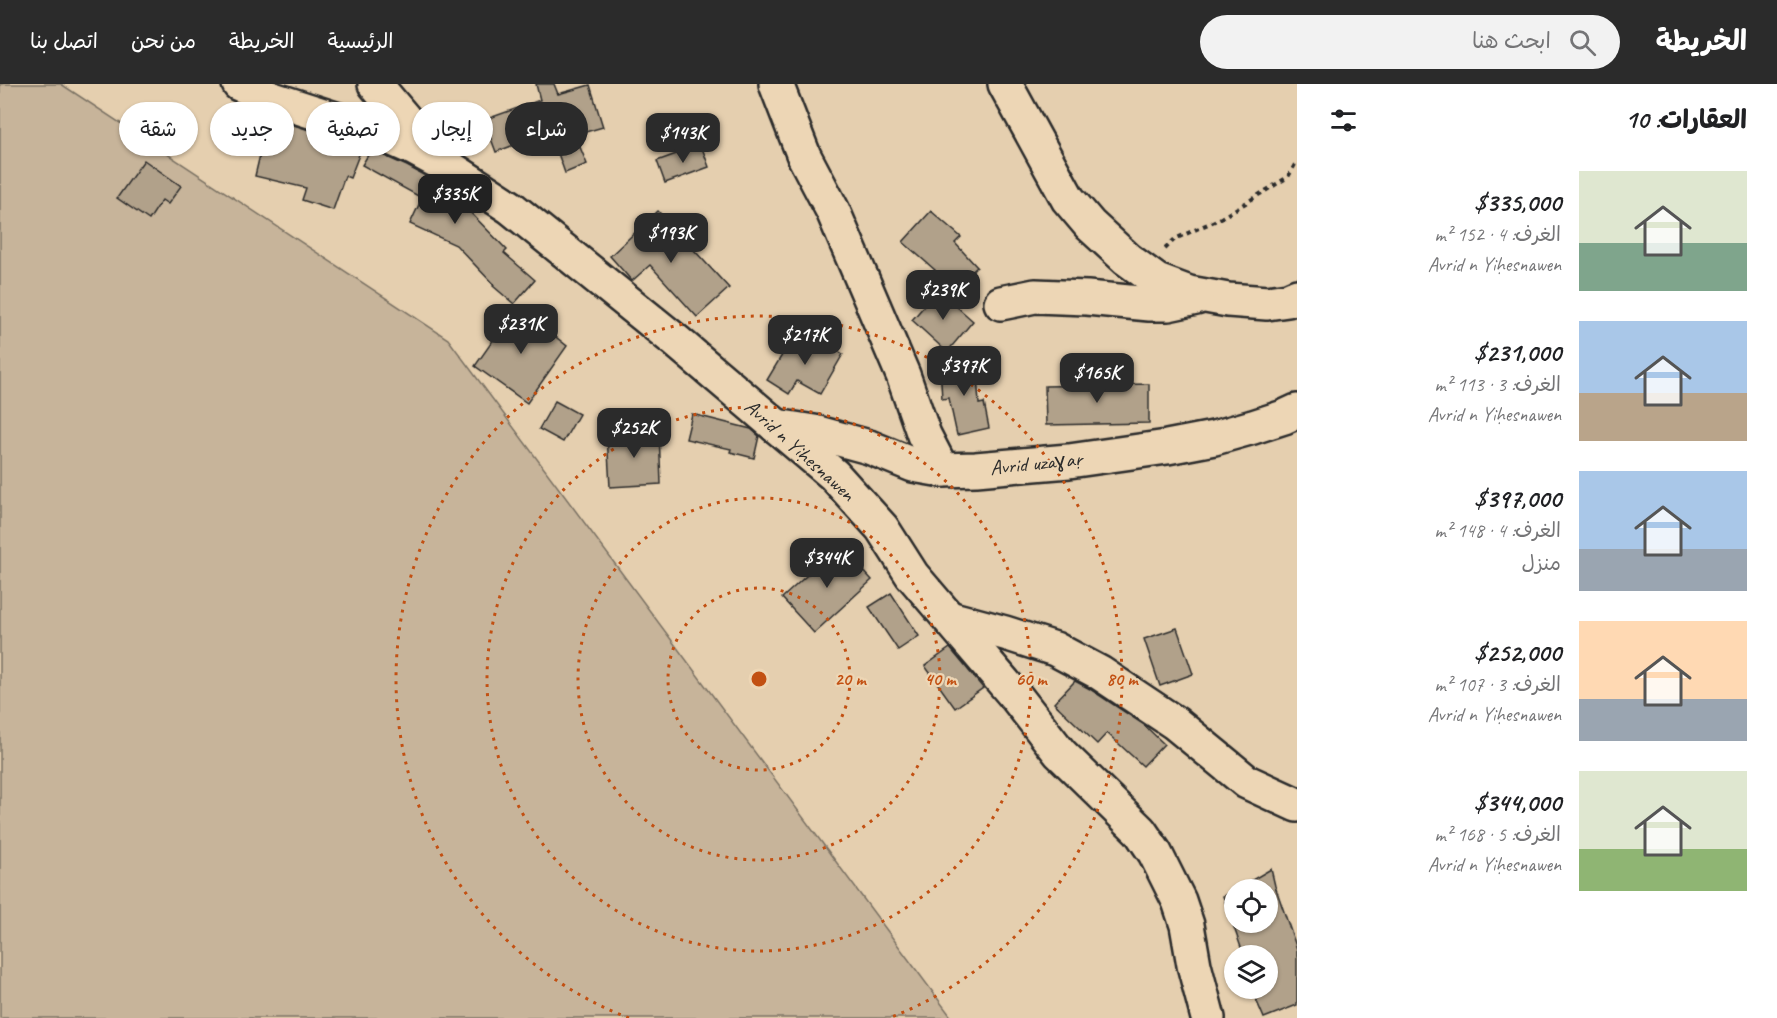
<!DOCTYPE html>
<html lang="ar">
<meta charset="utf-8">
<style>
:root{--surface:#fff;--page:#f2f2f2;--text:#202124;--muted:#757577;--accent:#2b2b2b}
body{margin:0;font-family:Caveat,"Playpen Sans Arabic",sans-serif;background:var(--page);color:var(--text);direction:rtl;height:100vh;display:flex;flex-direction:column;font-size:22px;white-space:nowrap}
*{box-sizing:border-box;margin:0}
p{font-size:20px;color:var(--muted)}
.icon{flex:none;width:33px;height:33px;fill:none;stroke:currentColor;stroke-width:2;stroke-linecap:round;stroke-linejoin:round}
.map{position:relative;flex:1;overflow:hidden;direction:ltr}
.side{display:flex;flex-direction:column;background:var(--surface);width:480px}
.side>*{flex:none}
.top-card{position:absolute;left:18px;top:18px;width:570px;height:54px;direction:rtl;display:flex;gap:12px}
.fabs{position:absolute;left:1224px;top:795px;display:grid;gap:12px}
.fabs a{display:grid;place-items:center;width:54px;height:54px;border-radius:50%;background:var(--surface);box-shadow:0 2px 4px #0004;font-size:30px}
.price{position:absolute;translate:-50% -51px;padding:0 14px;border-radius:12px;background:var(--accent);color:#fff;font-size:20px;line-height:39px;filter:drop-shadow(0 2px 3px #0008)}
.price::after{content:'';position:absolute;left:50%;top:36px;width:18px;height:14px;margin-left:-9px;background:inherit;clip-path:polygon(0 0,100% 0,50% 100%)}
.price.selected{background:#222;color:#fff}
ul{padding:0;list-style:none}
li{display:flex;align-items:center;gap:18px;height:150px;padding:0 30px}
li span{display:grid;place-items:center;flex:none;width:168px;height:120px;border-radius:0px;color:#555}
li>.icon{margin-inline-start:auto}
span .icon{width:72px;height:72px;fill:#fffc;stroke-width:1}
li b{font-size:26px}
h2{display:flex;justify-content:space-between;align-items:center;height:72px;padding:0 30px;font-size:26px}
.chip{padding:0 21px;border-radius:27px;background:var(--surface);box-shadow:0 2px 4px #0004;font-size:21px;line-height:54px}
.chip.selected{background:var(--accent);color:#fff}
header{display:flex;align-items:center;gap:36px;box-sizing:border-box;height:84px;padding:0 30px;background:var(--accent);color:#fff}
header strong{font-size:28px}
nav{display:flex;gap:33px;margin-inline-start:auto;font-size:21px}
.search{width:420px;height:54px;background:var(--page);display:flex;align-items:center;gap:15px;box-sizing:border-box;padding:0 21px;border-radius:33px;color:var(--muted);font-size:22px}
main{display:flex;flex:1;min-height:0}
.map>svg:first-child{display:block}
.green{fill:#c7b49a;stroke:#797062;stroke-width:1.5}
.building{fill:#b1a18a;stroke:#2b2b2b;stroke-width:1.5}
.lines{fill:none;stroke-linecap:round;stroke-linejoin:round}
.minor-casing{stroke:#2b2b2b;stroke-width:38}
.path{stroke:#2b2b2b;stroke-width:4;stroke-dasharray:4.5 4.5;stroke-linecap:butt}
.minor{stroke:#edd6b5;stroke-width:33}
.ring{fill:none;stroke:#c25012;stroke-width:3;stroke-dasharray:3 6}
.labels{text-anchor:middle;stroke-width:4.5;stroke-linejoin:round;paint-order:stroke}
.street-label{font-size:21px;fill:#2b2b2b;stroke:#edd6b5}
.centre{fill:#c25012;stroke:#edd6b5;stroke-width:3}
.ring-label{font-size:18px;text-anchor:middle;font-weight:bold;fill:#c25012;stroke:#edd6b5;stroke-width:4.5;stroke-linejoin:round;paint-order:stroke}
</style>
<header>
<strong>الخريطة</strong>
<div class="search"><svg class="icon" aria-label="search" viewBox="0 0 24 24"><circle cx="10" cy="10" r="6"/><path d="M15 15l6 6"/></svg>ابحث هنا</div>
<nav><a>الرئيسية</a><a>الخريطة</a><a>من نحن</a><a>اتصل بنا</a></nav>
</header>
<main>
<section class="side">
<h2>العقارات: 10<svg class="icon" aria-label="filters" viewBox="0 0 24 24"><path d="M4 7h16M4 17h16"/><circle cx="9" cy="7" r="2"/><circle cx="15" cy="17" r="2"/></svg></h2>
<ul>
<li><span style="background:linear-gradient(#dfe7d0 60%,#7fa58c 0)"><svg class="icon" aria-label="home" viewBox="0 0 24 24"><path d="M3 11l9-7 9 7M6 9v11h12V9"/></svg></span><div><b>$335,000</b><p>الغرف: 4 · 152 m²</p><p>Avrid n Yiḥesnawen</p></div></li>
<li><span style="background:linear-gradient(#a9c7e8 60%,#b9a48a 0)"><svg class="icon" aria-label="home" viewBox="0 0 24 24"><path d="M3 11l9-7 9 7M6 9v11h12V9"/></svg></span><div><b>$231,000</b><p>الغرف: 3 · 113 m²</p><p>Avrid n Yiḥesnawen</p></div></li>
<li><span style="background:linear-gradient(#a9c7e8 65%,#9aa5b1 0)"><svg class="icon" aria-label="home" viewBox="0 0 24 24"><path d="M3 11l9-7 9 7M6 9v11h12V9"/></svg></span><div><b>$397,000</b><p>الغرف: 4 · 148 m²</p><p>منزل</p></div></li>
<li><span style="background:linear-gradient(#ffd9b3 65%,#9aa5b1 0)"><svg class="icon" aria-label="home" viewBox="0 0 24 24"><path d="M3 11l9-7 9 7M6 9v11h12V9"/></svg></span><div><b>$252,000</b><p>الغرف: 3 · 107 m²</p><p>Avrid n Yiḥesnawen</p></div></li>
<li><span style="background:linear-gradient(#dfe7d0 65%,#8fb573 0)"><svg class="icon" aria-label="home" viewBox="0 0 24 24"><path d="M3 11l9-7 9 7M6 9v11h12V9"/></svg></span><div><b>$344,000</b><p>الغرف: 5 · 168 m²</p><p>Avrid n Yiḥesnawen</p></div></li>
</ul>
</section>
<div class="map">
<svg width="1297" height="934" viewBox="0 0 1297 934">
<rect width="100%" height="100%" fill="#e5cfaf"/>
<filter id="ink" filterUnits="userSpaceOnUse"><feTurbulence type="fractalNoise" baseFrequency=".0167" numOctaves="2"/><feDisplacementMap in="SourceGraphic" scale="12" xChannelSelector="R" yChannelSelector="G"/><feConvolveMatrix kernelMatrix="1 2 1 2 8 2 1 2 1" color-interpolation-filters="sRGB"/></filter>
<g filter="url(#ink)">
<polygon class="green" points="0,0 61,0 448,255 952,934 0,934"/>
<g class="building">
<polygon points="536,0 554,0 558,10 590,1 603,43 575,51 587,80 565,89 550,47 496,68 484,36 540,16"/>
<polygon points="269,33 362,63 350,94 345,92 333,126 302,116 306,104 255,92"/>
<polygon points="701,61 709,83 665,99 657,77"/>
<polygon points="371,66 407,82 442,101 474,122 471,129 507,166 504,169 535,196 514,220 493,202 494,201 456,161 410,140 422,114 362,81"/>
<polygon points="144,76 181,102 168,120 162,116 149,136 117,114"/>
<polygon points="658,127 729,204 697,233 650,181 632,197 610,172"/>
<polygon points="931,127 961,153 955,159 977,183 949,208 932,189 935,186 903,158"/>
<polygon points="938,206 973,237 947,268 912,236"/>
<polygon points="517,222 567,262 527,319 475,282"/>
<polygon points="794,251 814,264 819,256 843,270 820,310 797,297 789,310 767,296"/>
<polygon points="976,278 979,320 984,319 989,344 957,351 949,314 942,315 940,281"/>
<polygon points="1149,300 1149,339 1046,341 1045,302"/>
<polygon points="555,317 579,330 563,358 539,345"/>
<polygon points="692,330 751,345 759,352 754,374 730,368 731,365 686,355"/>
<polygon points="659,348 661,400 610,403 607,351"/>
<polygon points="840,461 872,496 814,549 782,514"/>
<polygon points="891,509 919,552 898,566 869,523"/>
<polygon points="1177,544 1193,590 1160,602 1144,555"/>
<polygon points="950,564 983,604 955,624 925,582"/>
<polygon points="1075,597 1090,605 1143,640 1164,660 1143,682 1107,649 1097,660 1054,619"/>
<polygon points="1271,785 1275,802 1297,865 1297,921 1264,934 1251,904 1268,904 1268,872 1244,872 1223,812 1234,806 1234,838 1268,838 1268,806 1235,806"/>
</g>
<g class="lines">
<defs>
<g id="minor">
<polyline points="239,0 273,15 379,49 415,65 452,85 510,123 676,257 834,391 882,444 912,491 1017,614 1060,669 1140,747 1155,769 1179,817 1187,841 1194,881 1208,934"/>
<polyline points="375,0 407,38 436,69"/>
<polyline points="776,0 804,72 833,127 903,291 924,351 942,386"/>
<polyline points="1005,0 1068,115 1090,141 1127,175 1157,197 1189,209 1228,216 1267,219 1288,216 1297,212"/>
<polyline points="1001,219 1035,212 1087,214 1149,220 1168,220 1196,214"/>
<polyline points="776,342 814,348 869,363 913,381 942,386 976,385 1069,377 1167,363 1214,354 1253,343 1284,333 1297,327"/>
<polyline points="949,534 1005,549 1055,565 1100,589 1175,639 1247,698 1297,721"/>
</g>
</defs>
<use href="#minor" class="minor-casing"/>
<polyline class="path" points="1165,165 1175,155 1221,134 1288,93 1297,77"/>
<use href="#minor" class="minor"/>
</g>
</g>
<g class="ring">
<circle cx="759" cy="595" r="91"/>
<circle cx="759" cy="595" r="181"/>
<circle cx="759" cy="595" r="272"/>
<path d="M629 934A363 363 0 1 1 889 934"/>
</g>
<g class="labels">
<g class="street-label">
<text transform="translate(800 366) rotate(42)" y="7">Avrid n Yiḥesnawen</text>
<text transform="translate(1036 379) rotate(-6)" y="7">Avrid uzaɣaṛ</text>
</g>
</g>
<circle cx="759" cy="595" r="9" class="centre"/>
<g class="ring-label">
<text x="850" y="601">20 m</text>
<text x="940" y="601">40 m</text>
<text x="1031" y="601">60 m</text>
<text x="1122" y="601">80 m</text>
</g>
</svg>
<div class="fabs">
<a><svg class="icon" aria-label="locate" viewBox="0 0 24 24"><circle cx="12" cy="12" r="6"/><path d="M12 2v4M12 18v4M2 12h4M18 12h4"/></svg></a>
<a><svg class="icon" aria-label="layers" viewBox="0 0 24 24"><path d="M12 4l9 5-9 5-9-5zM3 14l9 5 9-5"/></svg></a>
</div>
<b class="price" style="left:683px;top:80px">$143K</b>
<b class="price selected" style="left:455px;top:141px">$335K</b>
<b class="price" style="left:671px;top:180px">$193K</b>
<b class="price" style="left:943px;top:237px">$239K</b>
<b class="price" style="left:521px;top:271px">$231K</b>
<b class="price" style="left:805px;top:282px">$217K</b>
<b class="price" style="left:964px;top:313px">$397K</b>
<b class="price" style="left:1097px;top:320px">$165K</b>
<b class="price" style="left:634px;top:375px">$252K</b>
<b class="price" style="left:827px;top:505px">$344K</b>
<div class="top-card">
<a class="chip selected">شراء</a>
<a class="chip">إيجار</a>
<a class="chip">تصفية</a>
<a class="chip">جديد</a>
<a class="chip">شقة</a>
</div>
</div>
</main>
